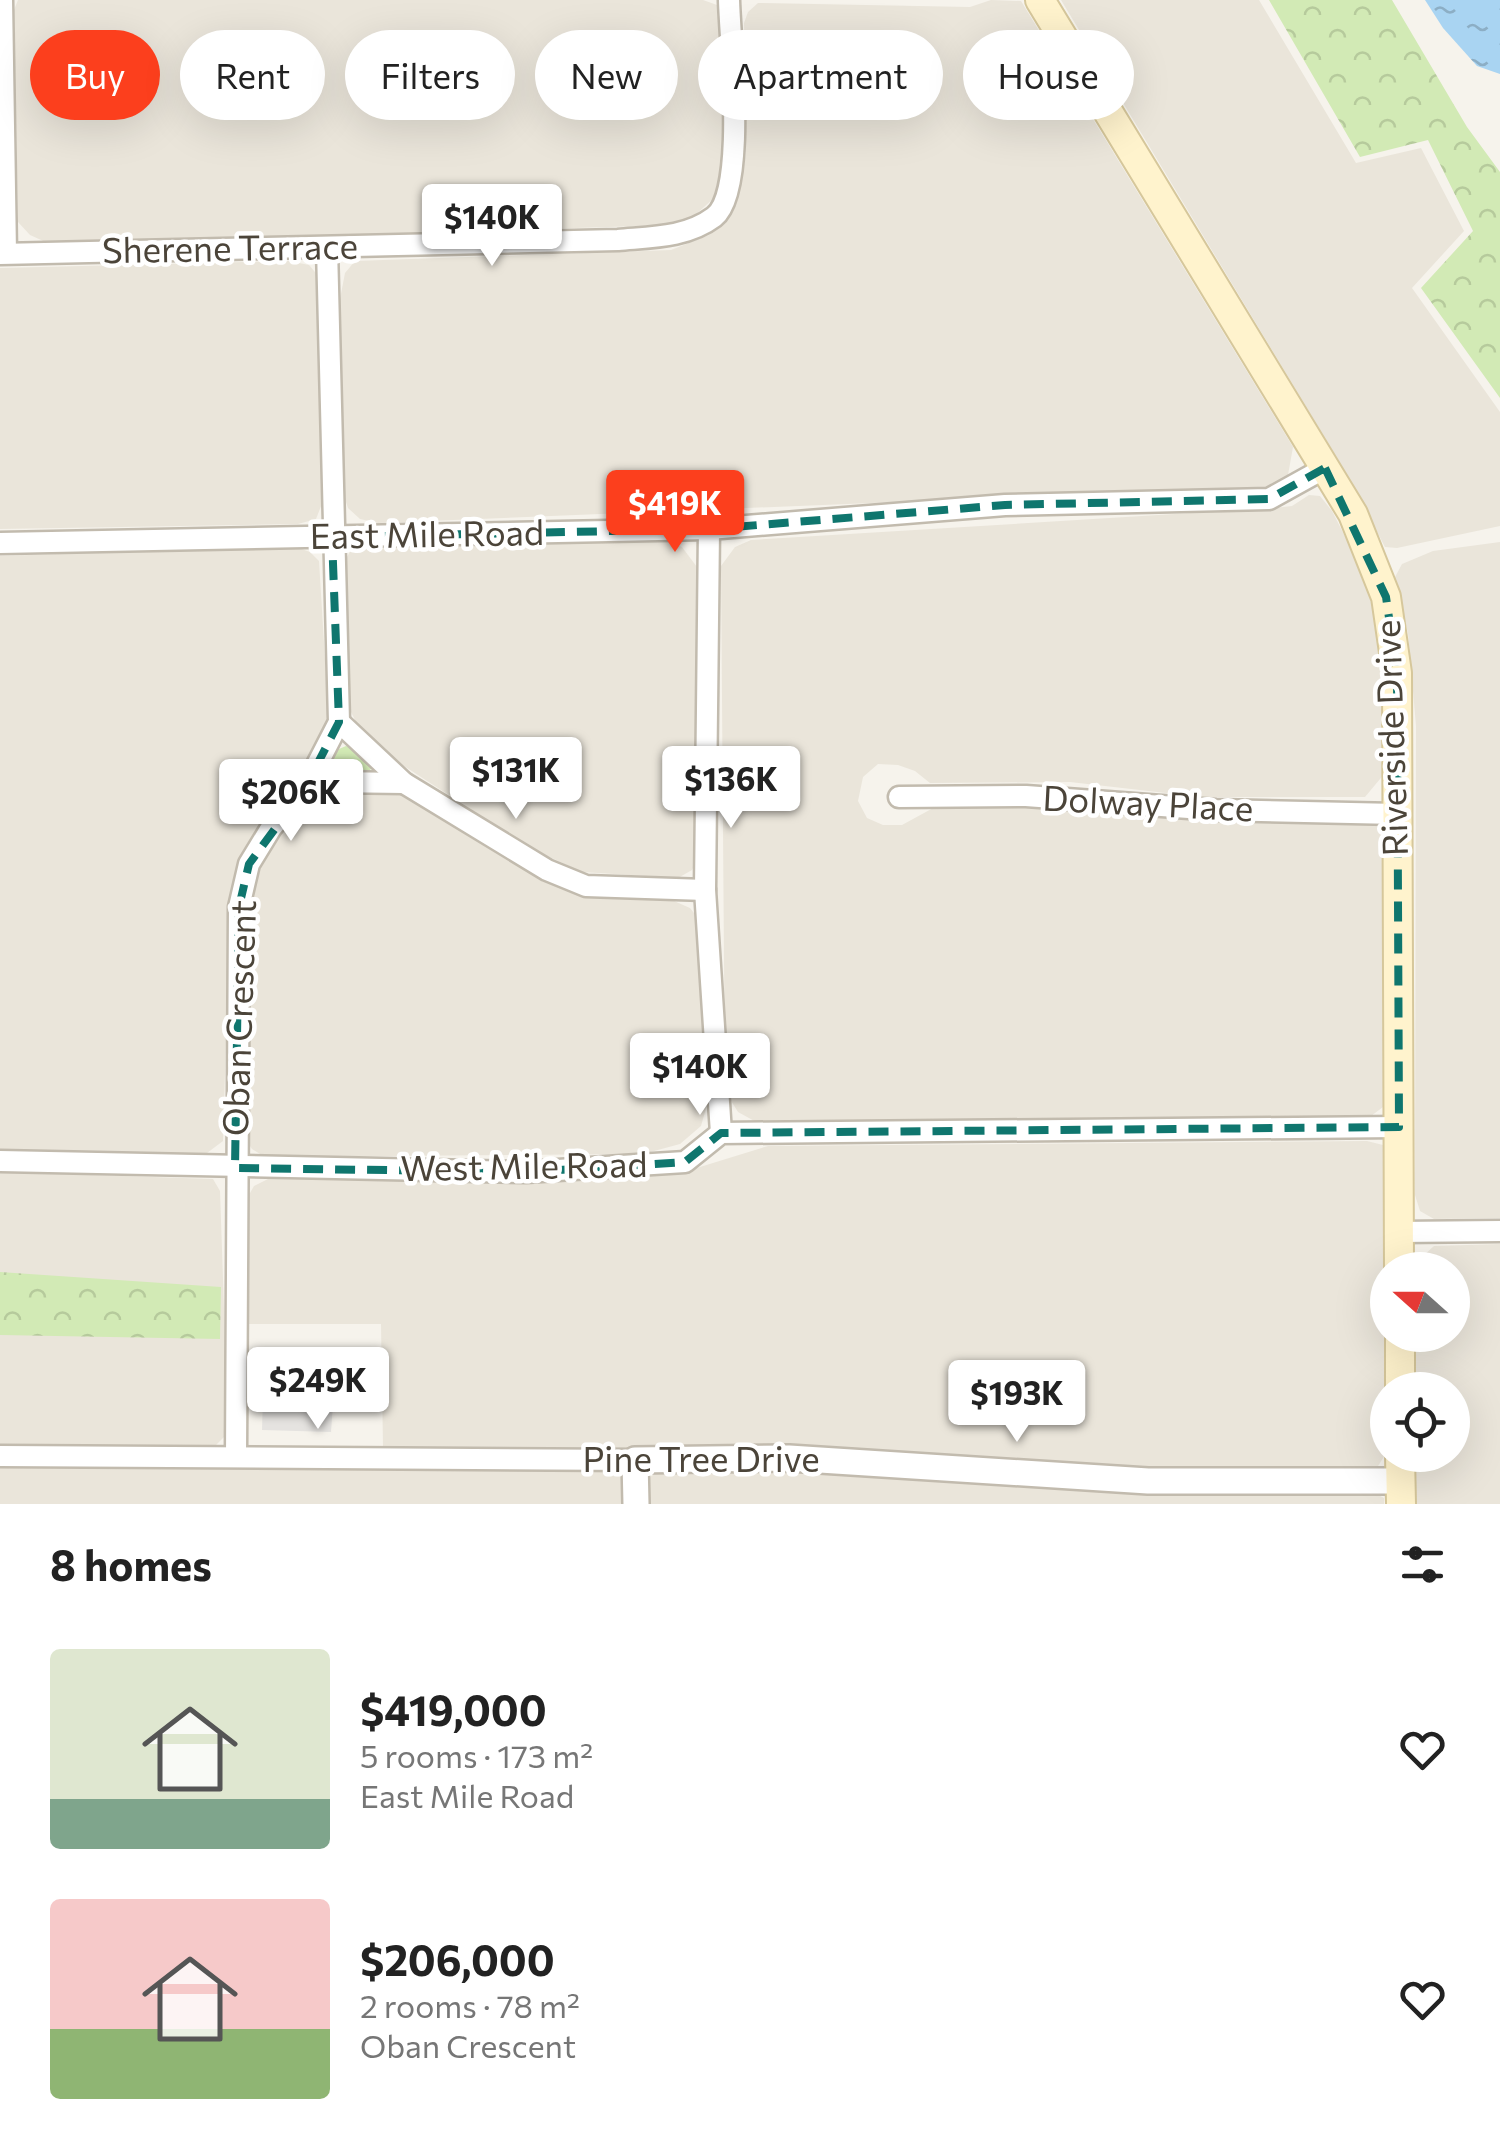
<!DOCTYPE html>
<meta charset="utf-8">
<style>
:root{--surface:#fff;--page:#f2f2f2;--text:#222;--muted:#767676;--accent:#fc3f1d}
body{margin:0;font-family:Commissioner,sans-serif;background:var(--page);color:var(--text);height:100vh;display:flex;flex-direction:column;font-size:38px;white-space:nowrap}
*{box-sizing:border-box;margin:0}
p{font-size:32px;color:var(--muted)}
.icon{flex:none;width:55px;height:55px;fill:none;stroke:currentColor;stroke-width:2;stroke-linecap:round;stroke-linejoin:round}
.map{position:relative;height:1504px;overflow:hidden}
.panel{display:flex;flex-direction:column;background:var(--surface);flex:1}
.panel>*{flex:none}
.guide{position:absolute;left:30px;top:30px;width:1440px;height:90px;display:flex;gap:20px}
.needle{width:65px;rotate:291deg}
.controls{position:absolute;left:1370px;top:1252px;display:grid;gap:20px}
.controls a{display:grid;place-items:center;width:100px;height:100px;border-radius:50%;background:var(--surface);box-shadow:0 10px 40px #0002;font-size:50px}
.price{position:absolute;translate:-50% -85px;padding:0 22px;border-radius:10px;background:#fff;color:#222;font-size:32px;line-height:65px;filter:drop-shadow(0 2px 5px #0008)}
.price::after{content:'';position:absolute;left:50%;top:60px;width:30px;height:22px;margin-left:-15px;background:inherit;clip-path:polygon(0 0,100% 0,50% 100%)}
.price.selected{background:var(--accent);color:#fff}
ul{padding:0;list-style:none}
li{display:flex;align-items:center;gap:30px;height:250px;padding:0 50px}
li span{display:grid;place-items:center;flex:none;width:280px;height:200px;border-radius:10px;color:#555}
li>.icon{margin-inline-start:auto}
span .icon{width:120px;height:120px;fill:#fffc;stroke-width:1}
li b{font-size:42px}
h2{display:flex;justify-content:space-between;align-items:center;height:120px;padding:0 50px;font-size:42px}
.chip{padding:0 35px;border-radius:45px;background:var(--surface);box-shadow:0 10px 40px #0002;font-size:35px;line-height:90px}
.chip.selected{background:var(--accent);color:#fff}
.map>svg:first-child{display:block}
.residential{fill:#eae5da}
.grass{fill:#d2eab5}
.forest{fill:url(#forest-crowns)}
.parking{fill:#e5e3e0}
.water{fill:url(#water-ripples)}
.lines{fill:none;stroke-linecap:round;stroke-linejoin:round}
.minor-casing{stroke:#c2bbae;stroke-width:25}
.tertiary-casing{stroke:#c2bbae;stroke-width:30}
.secondary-casing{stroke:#d6c79b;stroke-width:32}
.minor{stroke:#fff;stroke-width:20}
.tertiary{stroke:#fff;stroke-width:25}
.secondary{stroke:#fff3cd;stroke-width:28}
.marked{fill:none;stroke:#0f766e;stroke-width:8;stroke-dasharray:20 12;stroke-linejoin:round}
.labels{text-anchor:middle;stroke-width:9;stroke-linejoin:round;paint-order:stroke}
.street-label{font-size:35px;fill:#4b4439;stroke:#fff}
</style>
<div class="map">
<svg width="1500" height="1504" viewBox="0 0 1500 1504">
<defs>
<pattern id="forest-crowns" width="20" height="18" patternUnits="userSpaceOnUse" patternTransform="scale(2.5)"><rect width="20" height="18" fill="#d2eab5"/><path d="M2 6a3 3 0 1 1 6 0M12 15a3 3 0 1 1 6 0" fill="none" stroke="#b6ca9c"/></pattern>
<pattern id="water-ripples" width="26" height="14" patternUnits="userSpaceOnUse" patternTransform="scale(2.5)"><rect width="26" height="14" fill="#a9d4f2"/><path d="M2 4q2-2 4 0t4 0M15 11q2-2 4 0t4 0" fill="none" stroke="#8caec5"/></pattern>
</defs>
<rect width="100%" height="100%" fill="#f6f3ec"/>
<g class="residential">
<polygon points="18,0 703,0 717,5 722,19 724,168 714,198 693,217 675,225 50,244 30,235 18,222 14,10"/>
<polygon points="991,0 1021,1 1293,447 1288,475 1267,487 378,523 360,519 348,508 341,487 340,299 345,273 355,261 671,250 709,235 729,212 740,188 746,155 744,23 748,12 758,3 970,7"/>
<polygon points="1061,0 1259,0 1356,163 1421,148 1464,231 1412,288 1500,412 1500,526 1397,548 1385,547 1348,476"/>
<polygon points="289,261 309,265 320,278 325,496 316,519 298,524 0,529 0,268"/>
<polygon points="1309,495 1320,496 1332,511 1353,552 1370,598 1379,640 1386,703 1385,773 1365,797 1201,797 1070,782 930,783 915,771 898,765 878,764 863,777 858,801 867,818 883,825 902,825 935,807 1072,807 1289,822 1378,822 1385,830 1383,1107 1371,1116 1357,1117 758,1123 738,1112 725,1091 721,566 735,547 751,540 1274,508 1292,506"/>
<polygon points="653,536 682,547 697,567 700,855 692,870 678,878 582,872 532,849 404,766 361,732 348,706 344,562 351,550 363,544"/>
<polygon points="1500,542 1500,1218 1434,1219 1420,1211 1415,1195 1416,726 1408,633 1394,579 1402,564 1433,551"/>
<polygon points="293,546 310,552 319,561 328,709 323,740 299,782 240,857 230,903 223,1141 203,1156 0,1150 0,556"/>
<polygon points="392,790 417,800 548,883 587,897 674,901 690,908 701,922 709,1098 701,1126 680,1144 643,1154 265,1157 252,1149 244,1137 250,903 261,867 293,816 310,802 343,791"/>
<polygon points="1367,1141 1383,1145 1388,1153 1387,1443 1385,1455 1378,1466 1362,1470 1160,1472 764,1449 383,1447 381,1324 247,1324 246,1200 254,1186 268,1179 674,1175 768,1146"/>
<polygon points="0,1172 213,1179 220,1191 224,1308 225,1436 216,1445 0,1444"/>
<polygon points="1500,1244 1500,1504 1415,1504 1415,1455 1452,1455 1452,1390 1415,1390 1415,1335 1452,1335 1452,1270 1416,1270 1423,1256 1434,1246"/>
<polygon points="0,1466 611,1467 622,1473 628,1487 628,1504 0,1504"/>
<polygon points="663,1468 895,1475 1105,1491 1373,1492 1384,1498 1384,1504 647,1504 650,1477"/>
</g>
<path class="grass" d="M 346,746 L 356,749 L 372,764 L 371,769 C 360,778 342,776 331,768 L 330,763 L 339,749 Z"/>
<g class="forest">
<polygon points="1269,0 1392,0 1467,127 1500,172 1500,398 1421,288 1473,231 1428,140 1360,157"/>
<polygon points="0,1272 221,1287 220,1339 0,1335"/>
</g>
<polygon class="parking" points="264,1362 318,1363 317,1403 333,1404 331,1432 262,1430"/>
<polygon class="water" points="1425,0 1500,0 1500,74 1477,66 1443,28"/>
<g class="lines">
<defs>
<g id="minor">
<polyline points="2,0 6,253"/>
<path d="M 0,254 L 618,240 C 650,237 686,238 714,217 C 747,192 730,43 729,0"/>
<polyline points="709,529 705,890 721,1133"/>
<polyline points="0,543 709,529 1005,505 1269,499 1325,468"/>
<polyline points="339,722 404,783 547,870 586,886 705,890"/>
<polyline points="305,788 331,782 404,783"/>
<polyline points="899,797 1026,796 1216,810 1397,814"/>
<polyline points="0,1161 526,1172 685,1162 721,1133 1399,1127"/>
<polyline points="1399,1232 1500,1231"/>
<polyline points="0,1456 635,1460"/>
<polyline points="236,1456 239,907 249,864 271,828 305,788 339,722 327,248"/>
</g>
<polyline id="tertiary" points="636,1504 635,1460 789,1458 1148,1481 1400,1481"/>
<g id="secondary">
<polyline points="1040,0 1353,514 1386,597 1397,673 1399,1270"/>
<polyline points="1400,1335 1400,1390"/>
<polyline points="1400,1455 1401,1504"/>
</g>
</defs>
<use href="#minor" class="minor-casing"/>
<use href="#tertiary" class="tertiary-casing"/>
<use href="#secondary" class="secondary-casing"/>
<use href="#minor" class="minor"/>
<use href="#tertiary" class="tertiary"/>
<use href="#secondary" class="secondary"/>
</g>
<path class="marked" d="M 1325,468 L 1386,597 L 1397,673 L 1399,1127 L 721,1133 L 685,1162 L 526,1172 L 235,1168 L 239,907 L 249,864 L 305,788 L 339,722 L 332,537 L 709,529 L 1005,505 L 1269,499 Z"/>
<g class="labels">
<g class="street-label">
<text transform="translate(230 249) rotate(-1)" y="12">Sherene Terrace</text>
<text transform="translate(427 535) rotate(-1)" y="12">East Mile Road</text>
<text transform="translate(1392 738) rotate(-92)" y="12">Riverside Drive</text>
<text transform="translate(1148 804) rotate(3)" y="12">Dolway Place</text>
<text transform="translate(240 1018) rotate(-88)" y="12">Oban Crescent</text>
<text transform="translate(524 1167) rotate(-1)" y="12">West Mile Road</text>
<text x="701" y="1472">Pine Tree Drive</text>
</g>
</g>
</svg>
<div class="controls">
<a><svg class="needle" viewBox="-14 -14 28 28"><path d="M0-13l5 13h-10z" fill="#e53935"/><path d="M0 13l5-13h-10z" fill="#767676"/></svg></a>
<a><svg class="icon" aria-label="locate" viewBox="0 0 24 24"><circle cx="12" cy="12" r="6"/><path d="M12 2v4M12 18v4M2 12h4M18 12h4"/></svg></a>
</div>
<b class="price" style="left:492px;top:269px">$140K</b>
<b class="price selected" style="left:675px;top:555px">$419K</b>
<b class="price" style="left:516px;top:822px">$131K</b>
<b class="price" style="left:731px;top:831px">$136K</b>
<b class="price" style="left:291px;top:844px">$206K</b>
<b class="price" style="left:700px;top:1118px">$140K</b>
<b class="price" style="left:318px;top:1432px">$249K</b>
<b class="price" style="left:1017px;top:1445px">$193K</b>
<div class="guide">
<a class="chip selected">Buy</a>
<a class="chip">Rent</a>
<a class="chip">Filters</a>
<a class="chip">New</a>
<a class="chip">Apartment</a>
<a class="chip">House</a>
</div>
</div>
<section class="panel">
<h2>8 homes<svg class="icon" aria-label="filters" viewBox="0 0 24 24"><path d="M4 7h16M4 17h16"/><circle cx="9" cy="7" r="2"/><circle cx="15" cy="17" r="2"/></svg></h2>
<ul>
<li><span style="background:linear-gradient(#dfe7d0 75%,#7fa58c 0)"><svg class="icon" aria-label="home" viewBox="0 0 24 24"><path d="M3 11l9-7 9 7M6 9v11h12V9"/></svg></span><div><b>$419,000</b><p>5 rooms · 173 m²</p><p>East Mile Road</p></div><svg class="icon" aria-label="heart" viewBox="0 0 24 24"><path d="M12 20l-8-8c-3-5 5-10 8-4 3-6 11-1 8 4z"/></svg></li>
<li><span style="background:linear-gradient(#f6c9c9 65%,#8fb573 0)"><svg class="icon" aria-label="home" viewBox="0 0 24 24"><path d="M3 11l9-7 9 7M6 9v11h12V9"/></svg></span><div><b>$206,000</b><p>2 rooms · 78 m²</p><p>Oban Crescent</p></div><svg class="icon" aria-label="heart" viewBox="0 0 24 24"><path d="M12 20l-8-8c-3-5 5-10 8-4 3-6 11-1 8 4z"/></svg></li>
</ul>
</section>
